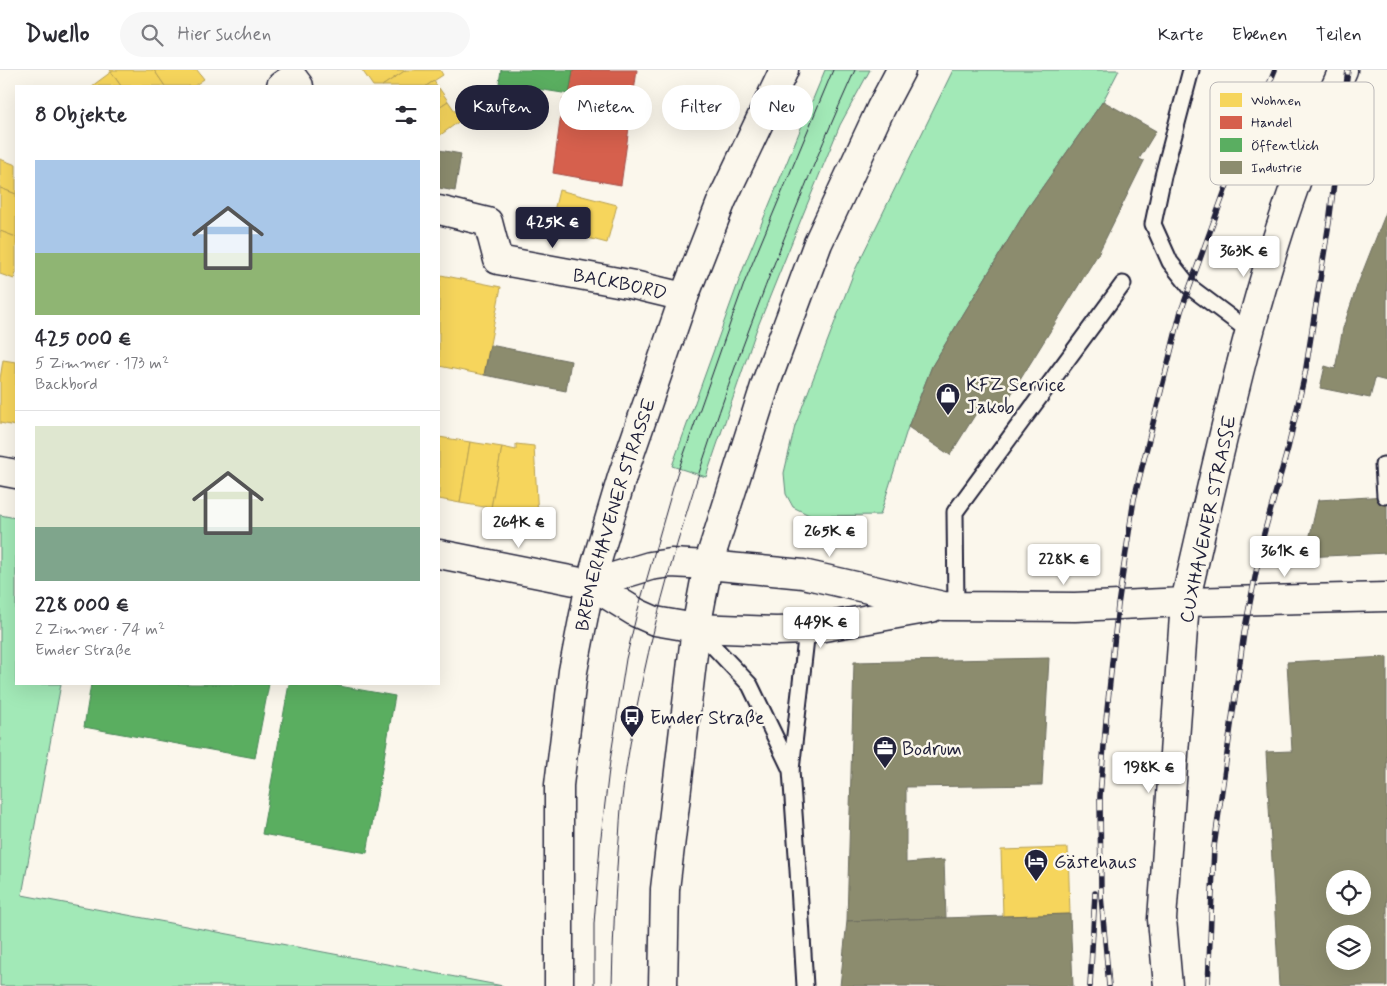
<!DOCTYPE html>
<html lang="de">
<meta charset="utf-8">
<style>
:root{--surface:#fff;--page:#f7f7f7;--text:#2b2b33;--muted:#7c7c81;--line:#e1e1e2;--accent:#22223b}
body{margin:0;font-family:Mynerve,sans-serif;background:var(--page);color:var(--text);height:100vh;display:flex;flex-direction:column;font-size:19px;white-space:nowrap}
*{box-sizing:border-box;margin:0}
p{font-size:16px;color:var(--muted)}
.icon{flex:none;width:28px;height:28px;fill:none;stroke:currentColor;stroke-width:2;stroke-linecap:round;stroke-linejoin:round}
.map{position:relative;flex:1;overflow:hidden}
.details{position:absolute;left:15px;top:15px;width:425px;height:600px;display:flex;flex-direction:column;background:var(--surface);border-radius:0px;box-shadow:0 5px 20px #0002}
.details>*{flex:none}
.top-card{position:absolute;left:455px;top:15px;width:475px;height:45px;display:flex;gap:10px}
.tools{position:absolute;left:1326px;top:800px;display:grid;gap:10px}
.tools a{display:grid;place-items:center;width:45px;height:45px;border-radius:50%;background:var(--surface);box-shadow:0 5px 20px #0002;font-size:25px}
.price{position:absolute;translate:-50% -42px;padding:0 11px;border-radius:5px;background:#fff;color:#222;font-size:16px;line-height:32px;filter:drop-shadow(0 1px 2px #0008)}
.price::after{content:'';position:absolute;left:50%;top:30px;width:15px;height:11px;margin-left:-8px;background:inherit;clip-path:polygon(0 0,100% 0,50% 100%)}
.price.current{background:var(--accent);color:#fff}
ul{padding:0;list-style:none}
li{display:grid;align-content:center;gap:10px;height:265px;padding:0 20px}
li+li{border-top:1px solid var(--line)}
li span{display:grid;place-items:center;height:155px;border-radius:0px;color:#555}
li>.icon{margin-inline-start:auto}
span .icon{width:90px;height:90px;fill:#fffc;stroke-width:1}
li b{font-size:21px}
h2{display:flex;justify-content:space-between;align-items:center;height:60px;padding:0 20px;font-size:21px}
.chip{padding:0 18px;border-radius:22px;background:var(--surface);box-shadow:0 5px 20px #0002;font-size:18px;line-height:45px}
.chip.current{background:var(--accent);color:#fff}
header{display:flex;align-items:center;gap:30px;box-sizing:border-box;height:70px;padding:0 25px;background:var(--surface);border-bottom:1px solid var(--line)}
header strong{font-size:24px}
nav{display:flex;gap:28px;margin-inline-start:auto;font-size:18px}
.search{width:350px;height:45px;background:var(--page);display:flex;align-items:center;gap:12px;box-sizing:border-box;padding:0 18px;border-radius:28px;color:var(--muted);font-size:19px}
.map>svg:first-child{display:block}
.green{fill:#a2e9b7;stroke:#628679}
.homes{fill:#f6d55c;stroke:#b69f52}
.shops{fill:#d6604d;stroke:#a04d48}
.public{fill:#5aae61;stroke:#498456}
.industry{fill:#8c8c6e;stroke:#6c6c5f;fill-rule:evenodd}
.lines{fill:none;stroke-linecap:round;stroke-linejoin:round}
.lane-casing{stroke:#22223b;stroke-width:19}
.street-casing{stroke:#22223b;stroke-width:31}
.secondary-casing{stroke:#22223b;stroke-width:31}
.primary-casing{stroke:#22223b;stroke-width:31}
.lane{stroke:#fbf7ec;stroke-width:15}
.street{stroke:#fbf7ec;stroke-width:28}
.secondary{stroke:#fbf7ec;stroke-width:28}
.primary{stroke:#fbf7ec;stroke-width:28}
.tram{stroke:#22223b;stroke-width:1}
.rail-casing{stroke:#22223b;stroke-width:5.5}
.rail{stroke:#fbf7ec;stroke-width:4;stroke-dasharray:11;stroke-linecap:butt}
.labels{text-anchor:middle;stroke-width:5;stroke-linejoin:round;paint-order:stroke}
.street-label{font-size:19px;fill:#22223b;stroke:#fbf7ec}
.poi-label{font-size:19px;fill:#22223b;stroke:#fbf7ec;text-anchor:start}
.key{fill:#fbf7ec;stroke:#bab7b7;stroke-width:1}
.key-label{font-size:14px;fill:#22223b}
</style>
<header>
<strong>Dwello</strong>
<div class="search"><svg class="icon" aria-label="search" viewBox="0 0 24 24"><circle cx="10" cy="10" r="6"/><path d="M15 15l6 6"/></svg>Hier suchen</div>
<nav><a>Karte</a><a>Ebenen</a><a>Teilen</a></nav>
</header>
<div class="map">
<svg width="1387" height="916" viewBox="0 0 1387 916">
<rect width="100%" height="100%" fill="#fbf7ec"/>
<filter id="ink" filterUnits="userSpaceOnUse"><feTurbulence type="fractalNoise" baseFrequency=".02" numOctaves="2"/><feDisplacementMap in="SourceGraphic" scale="10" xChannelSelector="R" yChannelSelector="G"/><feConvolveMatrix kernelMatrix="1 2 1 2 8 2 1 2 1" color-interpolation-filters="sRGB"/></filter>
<g filter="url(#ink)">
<g class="green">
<polygon points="825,0 870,0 840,55 804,142 756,261 706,407 672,396 746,191"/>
<polygon points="953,0 1119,0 1103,31 1027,139 932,296 908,357 880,445 811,446 793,437 786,424 784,403 795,356 854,202"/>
<polygon points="0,445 16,448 16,614 61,614 22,825 503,916 0,916"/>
</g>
<g class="homes">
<polygon points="110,0 154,0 165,16 121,16"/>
<polygon points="154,0 197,0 204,9 194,16 165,16"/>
<polygon points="362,0 406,0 382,16 373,16"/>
<polygon points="406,0 440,0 443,5 426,16 382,16"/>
<polygon points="111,2 121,16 92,16"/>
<polygon points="434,11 437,16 426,16"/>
<polygon points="439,18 448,31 439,37"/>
<polygon points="448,31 461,50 439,66 439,37"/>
<polygon points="0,89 16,95 16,124 0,118"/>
<polygon points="0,118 16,124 16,167 0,161"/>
<polygon points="559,120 617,135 607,173 550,158"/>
<polygon points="0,161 16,167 16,203 14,209 0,204"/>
<polygon points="441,205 501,217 484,305 439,296 439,214"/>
<polygon points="3,290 16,292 16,356 0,353 0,309"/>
<polygon points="439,367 470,372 460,433 439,429"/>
<polygon points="470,372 502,377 491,438 460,433"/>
<polygon points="516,374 534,376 538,447 491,438 502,377 516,380"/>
<polygon points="1068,778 1070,844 1003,846 1001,780"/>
</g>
<polygon class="shops" points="573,0 637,0 621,115 553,103 563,29 568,30"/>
<g class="public">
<polygon points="501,0 573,0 569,24 499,13"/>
<polygon points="91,614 269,614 255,688 84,657"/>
<polygon points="289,614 328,614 395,626 367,783 262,764"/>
</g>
<g class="industry">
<polygon points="1103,31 1156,61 1139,89 1144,91 1098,184 1002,339 985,329 950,385 908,357 932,296 1027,139"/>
<polygon points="439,80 461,84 455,121 439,118"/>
<polygon points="1387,140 1387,311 1375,308 1370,328 1320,318 1325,296 1335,299 1343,258 1357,216"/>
<polygon points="490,275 571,291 566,321 484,305"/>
<polygon points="1387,426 1387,483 1305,487 1318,430"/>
<path d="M 1387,587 L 1387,916 L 1279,916 L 1266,682 L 1292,681 L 1287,592 ZM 1335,809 L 1362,809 L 1362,836 L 1335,836 ZM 1335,864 L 1362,864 L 1362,891 L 1335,891 Z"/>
<polygon points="1049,588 1042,715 906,717 906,793 944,790 946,848 847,851 854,592"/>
<polygon points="1070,844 1073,916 840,916 847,851"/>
</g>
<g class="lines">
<defs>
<g id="lane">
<polyline points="1191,0 1163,106 1153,154 1170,192 1190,217 1250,262"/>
<polyline points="1385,426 1383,395 1387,395"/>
<polyline points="956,537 955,442 1123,214"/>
<polyline points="696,558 750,615 791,700"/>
<polyline points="805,916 798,800 791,700 807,560"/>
</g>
<g id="street">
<polyline points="281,16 293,8 299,16"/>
<path id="s1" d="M 439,140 L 488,152 L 498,190 L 634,215 L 684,227"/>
<polyline points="0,401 16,404"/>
<polyline points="439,484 590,514"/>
<polyline points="1168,916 1162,849 1185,532 1387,527"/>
</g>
<g id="secondary">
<path d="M 708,495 L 803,504 L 943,536 L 1075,537 L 1185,532 C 1220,383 1251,227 1307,83 C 1317,55 1331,28 1343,0"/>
<polyline points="696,558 776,561 807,560 931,538"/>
</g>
<g id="primary">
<polyline points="590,514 650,496 671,493 708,495"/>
<polyline points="590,514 637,543 655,551 696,558"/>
<path id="s2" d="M 559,916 L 559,715 L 573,601 L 590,514 L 622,407 L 684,227 L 722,130 L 784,0"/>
<polyline points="663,916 665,819 696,558 708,495 766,313 818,173 881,38 901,0"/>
</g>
</defs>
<use href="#lane" class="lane-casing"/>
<use href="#street" class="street-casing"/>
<use href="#secondary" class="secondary-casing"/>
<use href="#primary" class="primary-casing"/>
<use href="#lane" class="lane"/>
<use href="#street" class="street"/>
<use href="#secondary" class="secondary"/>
<use href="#primary" class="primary"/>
<g class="tram">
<polyline points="594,916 594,854 600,775 610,691 626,589 637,543 677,404 745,211 833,0"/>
<path d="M 612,916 C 613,871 615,827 618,782 C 620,761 620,740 623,720 C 643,572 688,429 738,289 C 774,192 812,95 855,0"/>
</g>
<defs>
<g id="rail">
<polyline points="1090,916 1095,823"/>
<polyline points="1109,916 1101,825 1100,726 1106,650 1118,535 1134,429 1181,241 1227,115 1275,0"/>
<polyline points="1208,916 1214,777 1244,563 1263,467 1288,378 1305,304 1329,153 1348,0"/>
</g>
</defs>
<use href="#rail" class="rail-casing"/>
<use href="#rail" class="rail"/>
</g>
</g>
<defs>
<symbol id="shop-pin" viewBox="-11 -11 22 30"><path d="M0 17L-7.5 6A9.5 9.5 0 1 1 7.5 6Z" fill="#22223b" stroke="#fbf7ec"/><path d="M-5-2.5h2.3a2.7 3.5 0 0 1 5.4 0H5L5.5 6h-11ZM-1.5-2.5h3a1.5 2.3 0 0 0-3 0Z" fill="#fff"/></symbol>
<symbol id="bus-pin" viewBox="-11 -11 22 30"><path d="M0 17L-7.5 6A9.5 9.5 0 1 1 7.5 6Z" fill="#22223b" stroke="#fbf7ec"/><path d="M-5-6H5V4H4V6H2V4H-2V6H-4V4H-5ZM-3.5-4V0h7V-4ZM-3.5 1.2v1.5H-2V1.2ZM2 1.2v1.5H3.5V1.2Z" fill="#fff"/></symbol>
<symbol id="office-pin" viewBox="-11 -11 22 30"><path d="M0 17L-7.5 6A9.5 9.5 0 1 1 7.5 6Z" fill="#22223b" stroke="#fbf7ec"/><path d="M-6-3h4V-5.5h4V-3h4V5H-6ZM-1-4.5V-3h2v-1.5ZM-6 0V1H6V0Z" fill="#fff"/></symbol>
<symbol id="hotel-pin" viewBox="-11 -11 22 30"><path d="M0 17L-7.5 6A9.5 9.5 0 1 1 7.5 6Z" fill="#22223b" stroke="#fbf7ec"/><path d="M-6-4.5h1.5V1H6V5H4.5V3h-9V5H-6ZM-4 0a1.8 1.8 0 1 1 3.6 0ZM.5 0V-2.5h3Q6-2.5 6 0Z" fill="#fff"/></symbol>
</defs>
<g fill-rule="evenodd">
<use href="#shop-pin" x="934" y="311" width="28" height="38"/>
<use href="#bus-pin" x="618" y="633" width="28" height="38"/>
<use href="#office-pin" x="871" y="664" width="28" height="38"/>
<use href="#hotel-pin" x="1022" y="777" width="28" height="38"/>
</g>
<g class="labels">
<g class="street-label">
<text dy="7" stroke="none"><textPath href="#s1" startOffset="214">BACKBORD</textPath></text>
<text dy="7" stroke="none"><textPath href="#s2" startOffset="478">BREMERHAVENER STRASSE</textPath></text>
<text transform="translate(1207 449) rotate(-78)" y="7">CUXHAVENER STRASSE</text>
</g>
<g class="poi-label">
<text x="966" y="321">KFZ Service<tspan x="966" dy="22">Jakob</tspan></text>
<text x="650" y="654">Emder Straße</text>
<text x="902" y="685">Bodrum</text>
<text x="1054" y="798">Gästehaus</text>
</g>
</g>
<rect x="1210" y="12" width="164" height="103" rx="8" class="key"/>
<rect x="1220" y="23" width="22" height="14" fill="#f6d55c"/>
<rect x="1220" y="46" width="22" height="13" fill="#d6604d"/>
<rect x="1220" y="68" width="22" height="14" fill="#5aae61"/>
<rect x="1220" y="91" width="22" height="13" fill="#8c8c6e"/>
<g class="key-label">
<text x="1251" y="35">Wohnen</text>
<text x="1251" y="57">Handel</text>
<text x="1251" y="80">Öffentlich</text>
<text x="1251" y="102">Industrie</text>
</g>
</svg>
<div class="tools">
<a><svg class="icon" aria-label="locate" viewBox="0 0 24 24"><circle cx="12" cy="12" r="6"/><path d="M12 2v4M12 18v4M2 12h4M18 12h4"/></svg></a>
<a><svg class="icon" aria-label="layers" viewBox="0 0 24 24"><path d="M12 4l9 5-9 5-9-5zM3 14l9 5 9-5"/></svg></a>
</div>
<b class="price current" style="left:553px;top:179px">425K €</b>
<b class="price" style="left:1244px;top:208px">363K €</b>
<b class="price" style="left:519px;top:479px">264K €</b>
<b class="price" style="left:830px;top:488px">265K €</b>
<b class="price" style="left:1285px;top:508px">361K €</b>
<b class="price" style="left:1064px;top:516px">228K €</b>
<b class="price" style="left:821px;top:579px">449K €</b>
<b class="price" style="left:1149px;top:724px">198K €</b>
<div class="top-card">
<a class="chip current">Kaufen</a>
<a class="chip">Mieten</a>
<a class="chip">Filter</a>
<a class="chip">Neu</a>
</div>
<section class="details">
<h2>8 Objekte<svg class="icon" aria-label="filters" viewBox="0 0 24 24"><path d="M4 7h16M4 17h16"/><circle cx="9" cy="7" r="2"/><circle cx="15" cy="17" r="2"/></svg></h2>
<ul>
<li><span style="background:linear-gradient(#a9c7e8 60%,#8fb573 0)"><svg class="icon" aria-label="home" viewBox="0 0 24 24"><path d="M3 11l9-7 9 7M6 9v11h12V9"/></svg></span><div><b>425 000 €</b><p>5 Zimmer · 173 m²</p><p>Backbord</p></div></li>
<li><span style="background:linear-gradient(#dfe7d0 65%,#7fa58c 0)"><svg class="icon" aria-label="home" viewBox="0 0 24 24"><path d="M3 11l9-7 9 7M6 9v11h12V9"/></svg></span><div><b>228 000 €</b><p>2 Zimmer · 74 m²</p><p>Emder Straße</p></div></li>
</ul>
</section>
</div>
